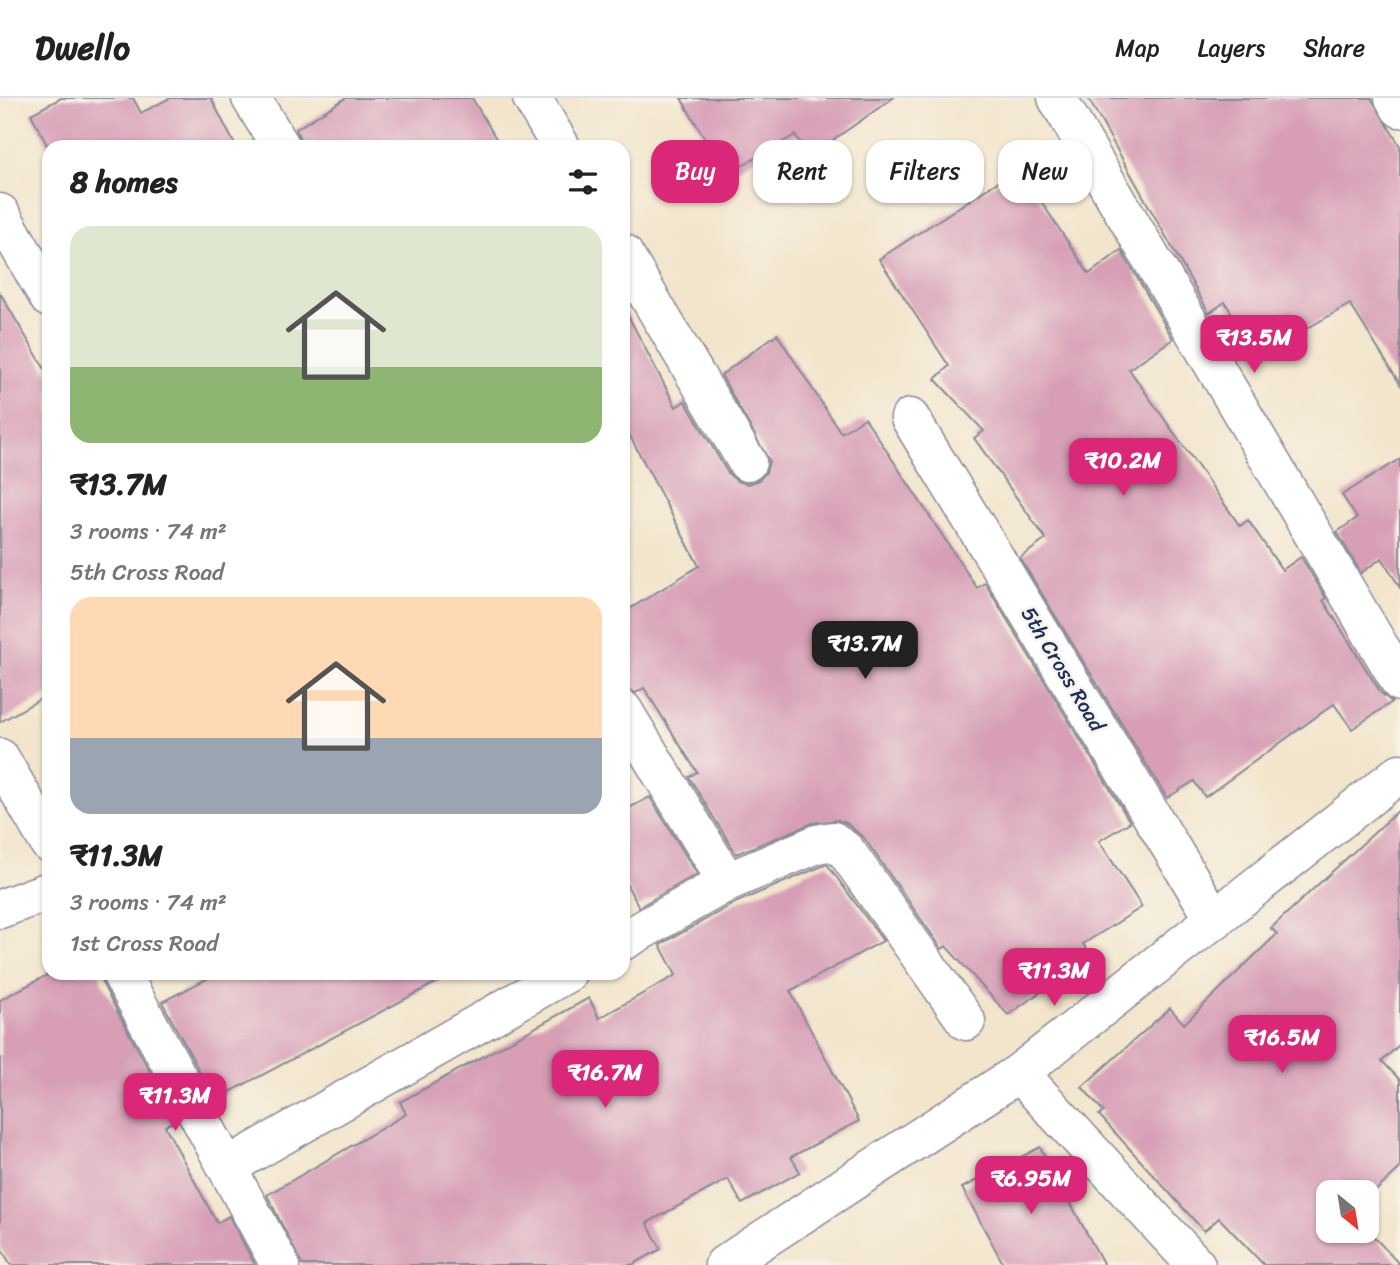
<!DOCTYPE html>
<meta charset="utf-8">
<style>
:root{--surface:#fff;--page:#f6f6f6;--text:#222;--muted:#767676;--line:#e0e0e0;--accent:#db2777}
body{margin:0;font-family:Sriracha,sans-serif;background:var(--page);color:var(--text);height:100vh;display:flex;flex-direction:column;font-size:26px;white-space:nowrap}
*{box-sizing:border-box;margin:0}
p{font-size:23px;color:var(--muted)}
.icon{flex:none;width:38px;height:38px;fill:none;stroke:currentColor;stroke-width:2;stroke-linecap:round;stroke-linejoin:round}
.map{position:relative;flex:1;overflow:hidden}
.side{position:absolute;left:42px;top:42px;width:588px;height:840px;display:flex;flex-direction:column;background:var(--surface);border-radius:21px;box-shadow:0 2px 5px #0004}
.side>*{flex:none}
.banner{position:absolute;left:651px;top:42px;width:644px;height:63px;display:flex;gap:14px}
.needle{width:46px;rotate:150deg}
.buttons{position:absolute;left:1316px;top:1082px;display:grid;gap:14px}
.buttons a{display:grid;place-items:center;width:63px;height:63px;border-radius:14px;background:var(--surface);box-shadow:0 2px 5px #0004;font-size:35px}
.price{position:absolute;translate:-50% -60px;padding:0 16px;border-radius:14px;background:var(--accent);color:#fff;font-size:23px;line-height:46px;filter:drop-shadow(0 2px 4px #0008)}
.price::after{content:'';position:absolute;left:50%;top:42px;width:21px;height:16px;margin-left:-10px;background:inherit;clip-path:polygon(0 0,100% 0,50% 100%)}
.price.selected{background:#222;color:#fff}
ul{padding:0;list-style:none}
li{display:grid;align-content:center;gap:14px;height:371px;padding:0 28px}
li span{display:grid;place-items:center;height:217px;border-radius:21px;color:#555}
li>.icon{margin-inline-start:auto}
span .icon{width:126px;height:126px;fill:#fffc;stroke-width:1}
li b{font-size:30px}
h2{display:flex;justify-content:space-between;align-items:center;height:84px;padding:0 28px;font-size:30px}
.pill{padding:0 24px;border-radius:21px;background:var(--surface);box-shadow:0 2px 5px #0004;font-size:24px;line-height:63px}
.pill.selected{background:var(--accent);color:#fff}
header{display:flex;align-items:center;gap:42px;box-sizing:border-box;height:98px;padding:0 35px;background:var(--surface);border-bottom:2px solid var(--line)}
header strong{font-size:33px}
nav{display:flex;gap:38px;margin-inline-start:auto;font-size:24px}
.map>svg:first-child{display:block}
.building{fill:#d79eb6}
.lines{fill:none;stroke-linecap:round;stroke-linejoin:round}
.street-casing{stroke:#878a95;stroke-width:41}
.street{stroke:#fff;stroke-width:38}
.labels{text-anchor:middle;stroke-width:5;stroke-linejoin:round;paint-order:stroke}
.street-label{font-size:21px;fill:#1b2f5e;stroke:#f7f3e8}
</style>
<header>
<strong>Dwello</strong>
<nav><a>Map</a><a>Layers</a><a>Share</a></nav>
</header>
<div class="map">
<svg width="1400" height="1167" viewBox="0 0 1400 1167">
<rect width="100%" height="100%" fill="#f7f3e8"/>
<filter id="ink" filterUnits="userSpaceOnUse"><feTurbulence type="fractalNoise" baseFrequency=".0143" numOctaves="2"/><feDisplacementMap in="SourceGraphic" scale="14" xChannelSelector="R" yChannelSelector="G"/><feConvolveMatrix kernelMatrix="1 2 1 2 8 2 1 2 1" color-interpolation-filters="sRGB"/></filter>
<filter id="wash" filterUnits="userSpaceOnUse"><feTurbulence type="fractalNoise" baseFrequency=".00686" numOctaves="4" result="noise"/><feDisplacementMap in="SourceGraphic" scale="28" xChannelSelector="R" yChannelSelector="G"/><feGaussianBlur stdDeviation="1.57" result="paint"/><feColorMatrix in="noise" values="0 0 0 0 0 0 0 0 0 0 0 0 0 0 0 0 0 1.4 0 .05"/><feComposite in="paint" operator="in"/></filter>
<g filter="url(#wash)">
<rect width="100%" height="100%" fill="#f3e5cc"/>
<g id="blocks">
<g class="building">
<polygon points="61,0 133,0 141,15 170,0 211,0 236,49 48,49 31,16"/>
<polygon points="346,0 472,0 501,49 303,49 296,31"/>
<polygon points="681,0 893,0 810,58 795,37 726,77"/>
<polygon points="1088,0 1371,0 1400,48 1400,286 1350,206 1257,259 1225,204 1209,215"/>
<polygon points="1019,70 1089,176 1121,152 1173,241 1129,271 1240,428 1248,422 1282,472 1301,459 1326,500 1323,502 1381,595 1392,604 1352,631 1334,606 1205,699 1194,683 1167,700 1020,460 1046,441 974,340 984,333 935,281 949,268 879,161"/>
<polygon points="0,195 49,278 49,596 0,624"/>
<polygon points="623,208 676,309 685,303 728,375 737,383 748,386 759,382 766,374 769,363 721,277 777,236 841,335 865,320 977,490 985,485 1130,724 1099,743 1142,809 1083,846 1091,858 1008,917 946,848 942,851 864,740 846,725 838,722 813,725 736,756 689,679 697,674 644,590 636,595 623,590 623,515 699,468 623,325"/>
<polygon points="1400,361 1400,490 1382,460 1361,475 1337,434 1357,420 1342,397"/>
<polygon points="650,699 697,776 639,809 623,780 623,713"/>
<polygon points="1400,711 1400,946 1382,963 1400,982 1400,1070 1367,1101 1367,1094 1328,1094 1328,1132 1367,1131 1400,1167 1264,1167 1219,1120 1204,1133 1099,1017 1104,1014 1082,989 1170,910 1184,926 1277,836 1271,830"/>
<polygon points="827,766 883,843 790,893 859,1023 791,1059 800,1074 742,1106 728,1081 647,1125 661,1151 632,1167 302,1167 267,1097 406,1016 400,1004 589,900 599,920 676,877 660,847 737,804"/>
<polygon points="51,875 99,875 102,885 176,1022 165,1028 217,1125 229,1118 255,1167 11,1167 0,1148 0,902"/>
<polygon points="218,875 454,875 215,1002 162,904"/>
<polygon points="1040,1049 1104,1167 1004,1167 962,1090"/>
</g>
</g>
</g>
<g filter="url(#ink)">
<use href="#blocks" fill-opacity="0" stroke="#878a95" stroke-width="2"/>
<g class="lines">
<defs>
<g id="street">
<polyline points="251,0 281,49"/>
<polyline points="532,0 561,49"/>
<polyline points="1057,0 1400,584"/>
<polyline points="1394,0 1400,10"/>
<polyline points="0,115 49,200"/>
<polyline points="623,155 747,364"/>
<polyline points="910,320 1215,822"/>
<polyline points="623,612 727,784"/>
<polyline points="0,660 49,745"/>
<polyline points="0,811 49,793"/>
<polyline points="623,843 727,784 817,746 833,743 846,753 966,923"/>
<polyline points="121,875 280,1167"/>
<polyline points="1019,975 1196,1167"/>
<polyline points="227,1069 567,875"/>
<polyline points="724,1167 1019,975 1400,675"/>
</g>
</defs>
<use href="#street" class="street-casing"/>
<use href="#street" class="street"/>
</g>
</g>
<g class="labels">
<g class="street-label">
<text transform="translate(1063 571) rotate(59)" y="7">5th Cross Road</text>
</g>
</g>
</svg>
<div class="buttons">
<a><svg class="needle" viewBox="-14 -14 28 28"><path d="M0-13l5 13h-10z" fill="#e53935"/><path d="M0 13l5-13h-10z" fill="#767676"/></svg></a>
</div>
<b class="price" style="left:1254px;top:277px">₹13.5M</b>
<b class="price" style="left:1123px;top:400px">₹10.2M</b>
<b class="price selected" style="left:865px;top:583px">₹13.7M</b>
<b class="price" style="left:1054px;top:910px">₹11.3M</b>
<b class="price" style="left:1282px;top:977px">₹16.5M</b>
<b class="price" style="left:605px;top:1012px">₹16.7M</b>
<b class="price" style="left:175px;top:1035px">₹11.3M</b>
<b class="price" style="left:1031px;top:1118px">₹6.95M</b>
<div class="banner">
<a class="pill selected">Buy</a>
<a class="pill">Rent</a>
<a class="pill">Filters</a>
<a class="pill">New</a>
</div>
<section class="side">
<h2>8 homes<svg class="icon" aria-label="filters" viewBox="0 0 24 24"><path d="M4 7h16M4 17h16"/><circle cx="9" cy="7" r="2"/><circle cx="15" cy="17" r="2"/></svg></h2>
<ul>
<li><span style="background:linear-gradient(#dfe7d0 65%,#8fb573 0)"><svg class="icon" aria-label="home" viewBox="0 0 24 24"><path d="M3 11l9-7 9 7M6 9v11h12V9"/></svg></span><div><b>₹13.7M</b><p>3 rooms · 74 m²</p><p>5th Cross Road</p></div></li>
<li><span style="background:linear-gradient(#ffd9b3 65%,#9aa5b1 0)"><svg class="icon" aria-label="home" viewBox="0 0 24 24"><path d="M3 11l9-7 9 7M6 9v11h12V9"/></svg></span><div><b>₹11.3M</b><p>3 rooms · 74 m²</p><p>1st Cross Road</p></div></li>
</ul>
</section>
</div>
